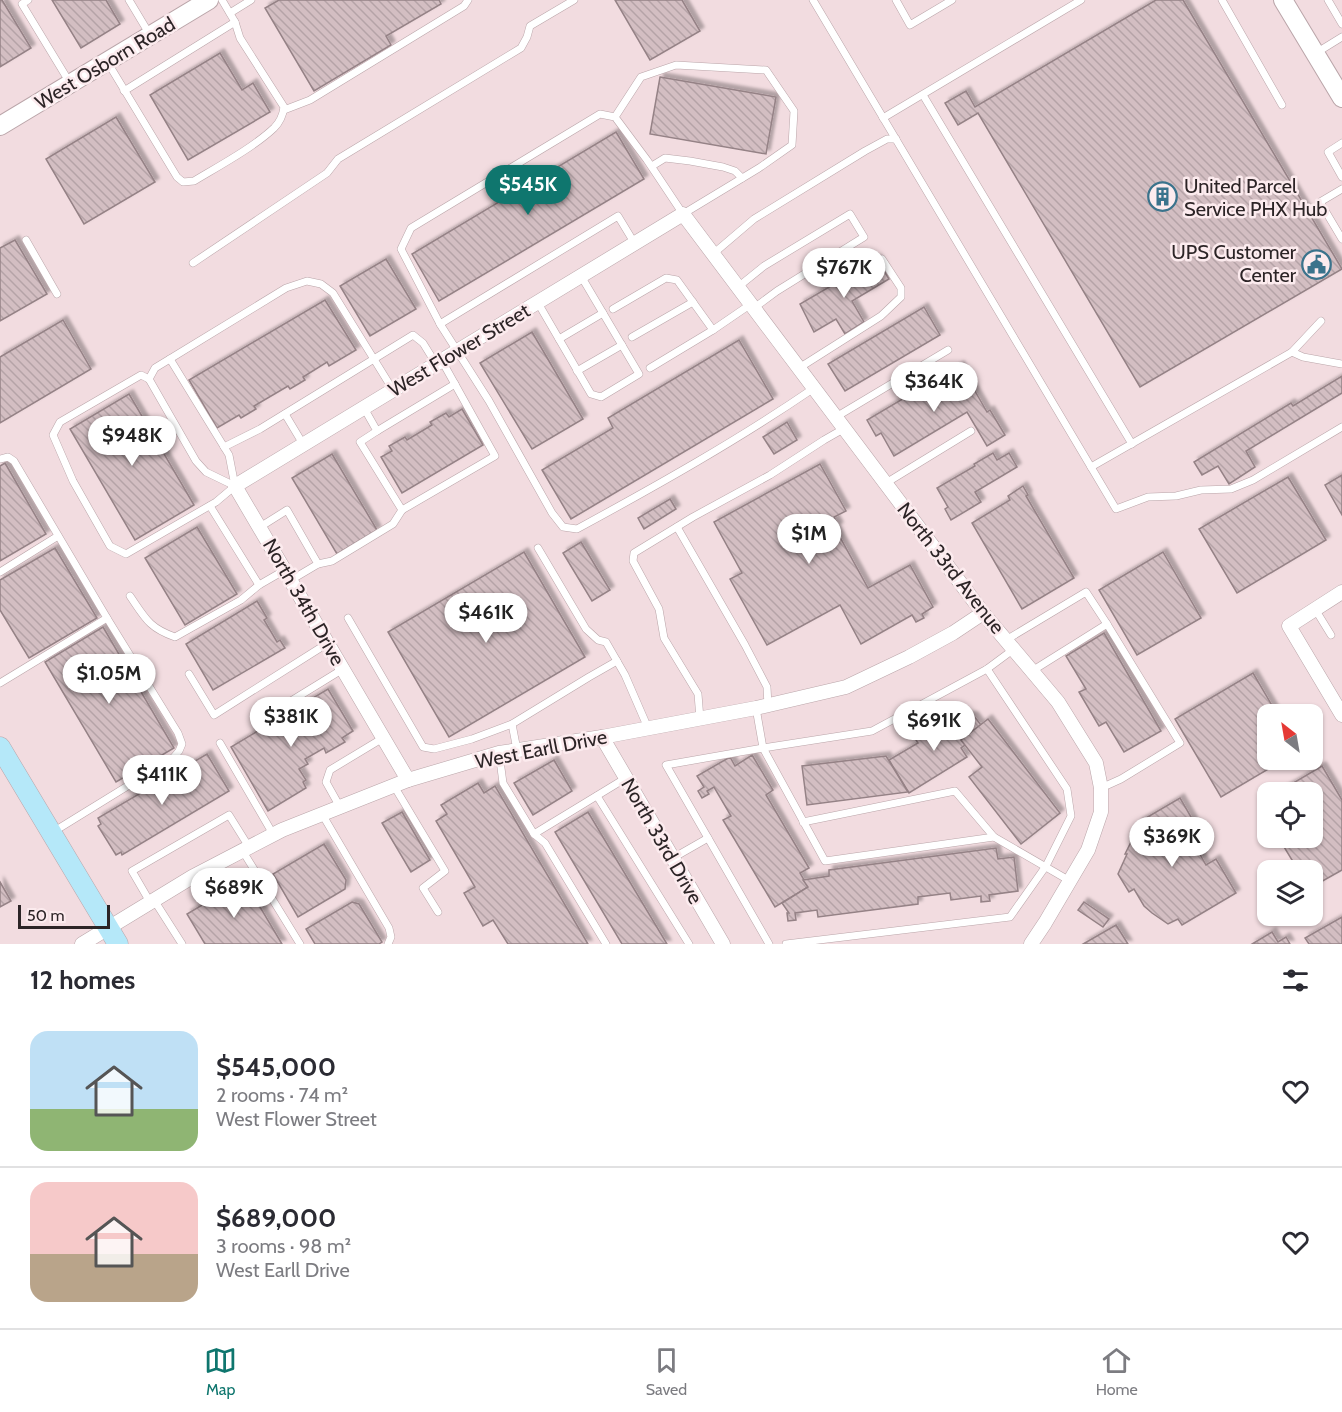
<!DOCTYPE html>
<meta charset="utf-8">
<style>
:root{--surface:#fff;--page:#f2f2f3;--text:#2b2b33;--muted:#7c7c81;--line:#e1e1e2;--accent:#0f766e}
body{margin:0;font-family:Cabin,sans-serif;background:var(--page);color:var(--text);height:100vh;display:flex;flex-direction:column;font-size:22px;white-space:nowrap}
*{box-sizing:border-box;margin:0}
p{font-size:20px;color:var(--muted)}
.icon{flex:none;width:33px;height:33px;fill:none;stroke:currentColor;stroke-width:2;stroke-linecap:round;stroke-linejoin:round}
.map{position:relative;height:944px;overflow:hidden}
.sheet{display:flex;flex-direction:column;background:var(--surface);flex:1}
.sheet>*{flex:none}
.needle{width:39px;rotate:329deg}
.buttons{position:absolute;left:1257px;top:704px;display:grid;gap:12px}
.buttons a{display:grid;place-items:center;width:66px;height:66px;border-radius:12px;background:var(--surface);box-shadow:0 2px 4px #0004;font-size:30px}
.scale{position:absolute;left:18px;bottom:15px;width:92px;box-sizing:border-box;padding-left:6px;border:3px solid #2c2426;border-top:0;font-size:16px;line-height:21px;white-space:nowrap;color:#2c2426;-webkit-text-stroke:4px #fcebee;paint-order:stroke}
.price{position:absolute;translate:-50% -51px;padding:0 14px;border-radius:21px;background:#fff;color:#222;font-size:20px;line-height:39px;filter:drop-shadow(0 2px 3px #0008)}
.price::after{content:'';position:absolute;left:50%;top:36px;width:18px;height:14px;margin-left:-9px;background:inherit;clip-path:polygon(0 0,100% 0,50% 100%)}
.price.on{background:var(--accent);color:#fff}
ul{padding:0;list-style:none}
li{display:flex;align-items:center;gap:18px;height:150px;padding:0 30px}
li+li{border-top:2px solid var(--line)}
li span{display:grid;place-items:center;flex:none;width:168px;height:120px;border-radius:18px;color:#555}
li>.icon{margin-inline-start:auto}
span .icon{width:72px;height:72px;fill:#fffc;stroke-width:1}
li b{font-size:26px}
h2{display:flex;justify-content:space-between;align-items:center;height:72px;padding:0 30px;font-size:26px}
.menu{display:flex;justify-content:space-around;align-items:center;height:84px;border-top:2px solid var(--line);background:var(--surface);font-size:16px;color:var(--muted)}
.menu a{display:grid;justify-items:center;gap:3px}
.menu .on{color:var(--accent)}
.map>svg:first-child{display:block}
.building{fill:url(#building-back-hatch);stroke:#958286;stroke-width:1.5;filter:url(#shadow)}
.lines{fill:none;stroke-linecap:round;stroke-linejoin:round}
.service-casing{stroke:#baa5a9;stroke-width:8}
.minor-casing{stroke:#baa5a9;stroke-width:15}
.tertiary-casing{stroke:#baa5a9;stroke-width:20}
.secondary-casing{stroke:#baa5a9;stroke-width:21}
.service{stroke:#fff;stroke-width:7}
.minor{stroke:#fff;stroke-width:14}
.tertiary{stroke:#fff;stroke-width:18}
.secondary{stroke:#b5e8f9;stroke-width:20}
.labels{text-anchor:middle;stroke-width:5;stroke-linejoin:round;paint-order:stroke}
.street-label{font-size:20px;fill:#2c2426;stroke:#fcebee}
.poi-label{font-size:20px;fill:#2c2426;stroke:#fcebee;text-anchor:start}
</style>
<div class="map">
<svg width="1342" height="944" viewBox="0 0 1342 944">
<defs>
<pattern id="building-back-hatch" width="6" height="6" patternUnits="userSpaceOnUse" patternTransform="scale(1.5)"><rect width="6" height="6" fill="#d3bec2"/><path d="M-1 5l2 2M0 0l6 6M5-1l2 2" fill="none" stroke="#b5a3a7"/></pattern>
<filter id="shadow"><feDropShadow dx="4" dy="-4" stdDeviation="1.5" flood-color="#0004"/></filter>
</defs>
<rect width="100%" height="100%" fill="#f2dce0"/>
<g class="building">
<polygon points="0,0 2,0 31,48 0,67"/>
<polygon points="52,0 106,0 120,24 81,48"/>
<polygon points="279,0 439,0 441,4 386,36 391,45 314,91 265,8"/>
<polygon points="615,0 682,0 700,31 650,60"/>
<polygon points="1156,0 1183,0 1342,269 1140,387 978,113 958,125 945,103 966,91 975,107"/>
<polygon points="220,53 242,90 253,83 270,112 188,160 150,95"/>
<polygon points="660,77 776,97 766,154 650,134"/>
<polygon points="116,117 155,182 84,224 46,159"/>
<polygon points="616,132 644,179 439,301 412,254"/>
<polygon points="15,240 47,294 0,321 0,248"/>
<polygon points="386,259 416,309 370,336 340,286"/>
<polygon points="877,259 889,279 852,301 864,322 845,334 836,319 814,332 800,304"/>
<polygon points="325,300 356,350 329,366 327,362 303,377 305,380 290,389 288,386 254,406 256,409 241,418 239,415 217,428 189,380"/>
<polygon points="924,307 940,335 845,391 828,364"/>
<polygon points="63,320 91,369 0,423 0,357"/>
<polygon points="532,332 583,419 532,449 480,363"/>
<polygon points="739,340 773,399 571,519 542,470 613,428 608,418"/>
<polygon points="960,365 987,412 990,410 1005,435 987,446 967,412 894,456 881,433 876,436 867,420"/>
<polygon points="1342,376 1342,393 1246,451 1255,467 1229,484 1218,466 1202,475 1194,462 1291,403 1293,406"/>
<polygon points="129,394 194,505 135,540 70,429"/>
<polygon points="462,409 483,445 402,493 381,457 392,451 389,446 405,437 407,440 432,425 430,422 446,413 449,417"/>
<polygon points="787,422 797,440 774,454 763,437"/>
<polygon points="993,453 997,460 1009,453 1017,467 975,492 981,502 951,520 945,509 948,507 937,488 975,466 974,464"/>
<polygon points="332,454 377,530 337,554 292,478"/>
<polygon points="5,463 46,534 0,561 0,466"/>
<polygon points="820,464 846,511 834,517 839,526 835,528 868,588 910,565 933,607 922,614 924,618 916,622 912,615 861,644 840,605 767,645 730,579 742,573 714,522"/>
<polygon points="1342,475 1342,515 1325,485"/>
<polygon points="1288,477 1326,540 1237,593 1199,529"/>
<polygon points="1023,486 1028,495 1026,496 1074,578 1022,609 972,523 1010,500 1008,496"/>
<polygon points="670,499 676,509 644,529 638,518"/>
<polygon points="197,527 237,594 185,625 145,558"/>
<polygon points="581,542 610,590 592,601 563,553"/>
<polygon points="55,548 97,618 29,658 0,610 0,580"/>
<polygon points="524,552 585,657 449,737 388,632"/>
<polygon points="1163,552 1201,618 1137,655 1099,590"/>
<polygon points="257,601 267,618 264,620 277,642 280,640 285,648 213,690 186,644"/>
<polygon points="103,627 174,748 116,782 45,662"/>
<polygon points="1104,633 1161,731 1124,752 1106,722 1099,726 1079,692 1086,689 1066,656"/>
<polygon points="1253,673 1277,714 1268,714 1268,759 1285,759 1221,797 1175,719"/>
<polygon points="328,689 353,731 342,738 345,742 326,753 324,748 305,759 308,764 299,769 306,780 303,782 306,788 268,811 231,747"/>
<polygon points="962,715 974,716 981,725 961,740 965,745 961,748 967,757 909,793 889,760 918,743 914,737 943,719 946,725"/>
<polygon points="988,719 1060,813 1021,844 969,777 982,767 961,740"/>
<polygon points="207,754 229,791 122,855 121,852 116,855 98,826 101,824 98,818"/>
<polygon points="752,755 773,790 766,795 809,868 800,873 808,887 775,907 723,820 731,816 714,787 707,791 709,794 702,798 698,791 704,787 697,776 730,757 735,766"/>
<polygon points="886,756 908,792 807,805 802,766"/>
<polygon points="554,760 572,791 533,815 514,783"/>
<polygon points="1322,766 1342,800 1342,870 1312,887 1312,870 1298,870 1278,837 1312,837 1312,792 1278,792"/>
<polygon points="478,783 484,793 495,786 588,944 508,944 493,920 483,926 464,893 475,887 436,821 447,814 441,805"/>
<polygon points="1180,798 1198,829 1189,835 1206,865 1216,859 1236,893 1182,925 1178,919 1168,924 1152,913 1144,906 1134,889 1129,892 1118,874 1127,854 1125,854 1131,842 1133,842 1139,822"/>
<polygon points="1268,798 1268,819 1259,804"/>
<polygon points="402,812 430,860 411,872 382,823"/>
<polygon points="588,812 667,944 622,944 555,832"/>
<polygon points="324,844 346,880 345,889 298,917 273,874"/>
<polygon points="996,848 998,859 1014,857 1018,891 989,895 990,901 981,902 981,896 951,900 950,893 918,897 918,904 818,917 817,910 795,913 796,920 788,921 787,913 789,913 782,903 808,887 803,880 829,876 829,870"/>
<polygon points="244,880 282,944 205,944 187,914"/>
<polygon points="0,882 11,901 0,907"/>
<polygon points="352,902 359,904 382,942 379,944 315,944 306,929"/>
<polygon points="1084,902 1109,919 1103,927 1078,910"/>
<polygon points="1342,917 1342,944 1309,944 1305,938"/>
<polygon points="1116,925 1128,944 1083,944"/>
<polygon points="1272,932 1278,942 1286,937 1290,944 1252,944"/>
</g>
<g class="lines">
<defs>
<g id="service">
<polyline points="28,0 22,4 70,83"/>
<polyline points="129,0 150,35"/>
<polyline points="813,0 1116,509 1148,497 1176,496 1201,490 1231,489 1253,480 1342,427"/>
<polyline points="896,0 910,25 952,0"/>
<polyline points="1222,0 1282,105"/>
<polyline points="1328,0 1342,24"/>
<polyline points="230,13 251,0"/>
<polyline points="1316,53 1342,37"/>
<path d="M 108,63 L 177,177 L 183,182 L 194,181 C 219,166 254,147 274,128 C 280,122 283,115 284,107 L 240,38 L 235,22"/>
<polyline points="124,91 235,22 222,0"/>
<polyline points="923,95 1132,444"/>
<polyline points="284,110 310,100 464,6 468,0"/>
<polyline points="615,117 641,77 676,65 766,70 794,111 792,145 759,168 683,214 647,160 615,117 600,114 411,228 401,249 440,324 618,216 635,244"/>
<polyline points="883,118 1081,0"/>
<polyline points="1342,143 1328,152 1342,177"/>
<polyline points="652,166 665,158 690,161 723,167 735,171 742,178"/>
<polyline points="1342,189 1320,202 1342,239"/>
<polyline points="26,240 57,294"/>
<polyline points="713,254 754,219 865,151 887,139 896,139"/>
<polyline points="193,263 327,173 338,159 521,48 527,37 530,26 574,0"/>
<polyline points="738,287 764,266 850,214 864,237 777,291 754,308"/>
<polyline points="538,303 591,394 601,397 639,374 581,276"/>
<polyline points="613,309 666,278 677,280 713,330 751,304"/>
<path d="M 440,324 L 489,401 L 552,513 L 563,527 L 577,529 C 658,485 738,440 814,388"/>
<polyline points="632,337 693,302"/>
<polyline points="559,339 603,313"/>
<polyline points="1292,352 1321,321"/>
<polyline points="170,359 229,455 235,486"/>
<polyline points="650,368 713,330"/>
<polyline points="799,368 881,316 901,297 901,288 882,259"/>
<polyline points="577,371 622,345"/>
<polyline points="149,379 141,375 60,422 53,435 73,481 110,546 126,554 216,502 235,486"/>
<polyline points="364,408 377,431 360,442 402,510 495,456 442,361"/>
<polyline points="285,414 303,444"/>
<polyline points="836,417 948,350"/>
<polyline points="377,431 455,384"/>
<polyline points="224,447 260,429 413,335 423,343 436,364"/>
<polyline points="0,459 8,457 14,461 107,618 0,683"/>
<polyline points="1091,467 1292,352 1303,357 1342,364"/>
<polyline points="886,483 971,431"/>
<polyline points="235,486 206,472 196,461 149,379 155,368 286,288 307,281 321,284 333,293 393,390"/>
<polyline points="210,506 259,585 285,570"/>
<polyline points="260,527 287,510 318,564 291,580"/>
<polyline points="677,527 745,645 767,687 768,706"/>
<polyline points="538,548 586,629 598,640 606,642 625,675 648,728"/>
<polyline points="318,564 332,561 393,524 402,510"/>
<polyline points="0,572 58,536"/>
<path d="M 130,596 C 145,618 149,628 175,637 L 241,600 L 259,585"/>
<polyline points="1315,609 1331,635"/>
<polyline points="348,618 423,747 434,749 472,739 512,724"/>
<polyline points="1006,640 1086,592 1107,624"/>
<polyline points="1032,671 1107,624 1180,743 1121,779 1101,788"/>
<polyline points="189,674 214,715 328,643"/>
<polyline points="291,701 343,669"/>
<polyline points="756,708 763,748 825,861 994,837 1070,881"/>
<polyline points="700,719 698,694 664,638 659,609 633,561 634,553 693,517 770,475 824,440 845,428"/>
<polyline points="220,743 273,834"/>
<polyline points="517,750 512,724 589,677 617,661"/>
<polyline points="499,753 503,783 534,834 545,843 606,944"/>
<polyline points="394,786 445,871 423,888 438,912"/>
<polyline points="597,796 689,944"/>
<polyline points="340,807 326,782 330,770 383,738"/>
<polyline points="322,814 389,928 391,937 388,944"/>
<polyline points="803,822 955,791 994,837"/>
<polyline points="53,832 173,758 179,751 182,744 178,733 107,618"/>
<polyline points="534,834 626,778"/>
<polyline points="242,850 300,944"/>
<polyline points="673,858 708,838"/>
<polyline points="154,900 182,944"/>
<polyline points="150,902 132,871 229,815 249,847"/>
<polyline points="769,944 666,765 763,748 872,731 987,669 1014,649"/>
<polyline points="786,944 1010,917 1046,866 1071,816 1067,789 987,669"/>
</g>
<g id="minor">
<polyline points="1342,592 1289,626 1342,715"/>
<polyline points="602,737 723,944"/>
<polyline points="408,780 235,486 683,214 983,613 1058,702 1096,763 1101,788 1101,812 1088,850 1045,923 1031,944"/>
<polyline points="82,944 192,877 282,830 408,780 499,753 602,737 756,708 846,687 909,657 953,633 983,613"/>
</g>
<g id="tertiary">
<polyline points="1283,0 1342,98"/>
<polyline points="0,126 209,0"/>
</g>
<polyline id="secondary" points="0,747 118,944"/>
</defs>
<use href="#service" class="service-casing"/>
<use href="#minor" class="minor-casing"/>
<use href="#tertiary" class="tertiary-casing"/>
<use href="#secondary" class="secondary-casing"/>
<use href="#service" class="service"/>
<use href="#minor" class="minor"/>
<use href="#tertiary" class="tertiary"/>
<use href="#secondary" class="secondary"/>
</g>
<defs>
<symbol id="building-ring" viewBox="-11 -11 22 22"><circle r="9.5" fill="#fcebee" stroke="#3a738c" stroke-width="1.5"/><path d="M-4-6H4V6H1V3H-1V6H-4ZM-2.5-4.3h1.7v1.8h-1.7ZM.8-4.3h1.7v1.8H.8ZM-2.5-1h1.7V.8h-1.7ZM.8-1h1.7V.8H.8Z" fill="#3a738c"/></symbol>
<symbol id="civic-ring" viewBox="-11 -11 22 22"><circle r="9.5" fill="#fcebee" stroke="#3a738c" stroke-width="1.5"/><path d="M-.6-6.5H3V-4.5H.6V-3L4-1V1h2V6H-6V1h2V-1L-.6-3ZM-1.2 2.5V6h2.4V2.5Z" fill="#3a738c"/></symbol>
</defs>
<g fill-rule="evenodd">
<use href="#building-ring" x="1146" y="180" width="33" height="33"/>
<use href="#civic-ring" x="1300" y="248" width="33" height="33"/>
</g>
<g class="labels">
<g class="street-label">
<text transform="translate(105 63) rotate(-31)" y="7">West Osborn Road</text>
<text transform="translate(459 350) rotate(-31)" y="7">West Flower Street</text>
<text transform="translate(951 568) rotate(52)" y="7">North 33rd Avenue</text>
<text transform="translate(304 602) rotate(60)" y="7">North 34th Drive</text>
<text transform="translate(541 749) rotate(-11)" y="7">West Earll Drive</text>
<text transform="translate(662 841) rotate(60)" y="7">North 33rd Drive</text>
</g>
<g class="poi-label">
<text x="1184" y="193">United Parcel<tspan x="1184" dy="23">Service PHX Hub</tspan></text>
<text x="1296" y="259" text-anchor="end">UPS Customer<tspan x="1296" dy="23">Center</tspan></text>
</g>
</g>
</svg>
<div class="buttons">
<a><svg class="needle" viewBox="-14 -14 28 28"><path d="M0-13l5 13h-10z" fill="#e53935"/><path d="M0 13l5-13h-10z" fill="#7c7c81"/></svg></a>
<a><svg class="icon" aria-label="locate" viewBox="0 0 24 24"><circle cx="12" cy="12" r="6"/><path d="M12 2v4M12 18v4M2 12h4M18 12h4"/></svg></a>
<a><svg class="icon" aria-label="layers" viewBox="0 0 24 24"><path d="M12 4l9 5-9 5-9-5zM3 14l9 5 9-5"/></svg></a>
</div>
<div class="scale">50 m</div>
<b class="price on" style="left:528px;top:216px">$545K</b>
<b class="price" style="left:844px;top:299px">$767K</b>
<b class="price" style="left:934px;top:413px">$364K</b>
<b class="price" style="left:132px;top:467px">$948K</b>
<b class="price" style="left:809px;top:565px">$1M</b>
<b class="price" style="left:486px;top:644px">$461K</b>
<b class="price" style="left:109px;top:705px">$1.05M</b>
<b class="price" style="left:291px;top:748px">$381K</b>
<b class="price" style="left:934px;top:752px">$691K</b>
<b class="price" style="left:162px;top:806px">$411K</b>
<b class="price" style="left:1172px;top:868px">$369K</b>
<b class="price" style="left:234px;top:919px">$689K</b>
</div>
<section class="sheet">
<h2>12 homes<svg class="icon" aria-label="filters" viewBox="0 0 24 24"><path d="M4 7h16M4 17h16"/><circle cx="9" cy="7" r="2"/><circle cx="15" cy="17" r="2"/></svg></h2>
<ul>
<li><span style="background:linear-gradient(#bfe0f5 65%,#8fb573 0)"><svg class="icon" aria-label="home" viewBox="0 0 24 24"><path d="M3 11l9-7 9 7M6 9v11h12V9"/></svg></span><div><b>$545,000</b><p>2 rooms · 74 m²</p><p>West Flower Street</p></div><svg class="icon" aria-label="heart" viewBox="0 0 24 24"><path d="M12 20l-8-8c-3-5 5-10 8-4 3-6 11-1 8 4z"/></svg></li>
<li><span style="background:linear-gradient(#f6c9c9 60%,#b9a48a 0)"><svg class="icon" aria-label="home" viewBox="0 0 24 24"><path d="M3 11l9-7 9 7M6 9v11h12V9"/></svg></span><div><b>$689,000</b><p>3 rooms · 98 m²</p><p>West Earll Drive</p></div><svg class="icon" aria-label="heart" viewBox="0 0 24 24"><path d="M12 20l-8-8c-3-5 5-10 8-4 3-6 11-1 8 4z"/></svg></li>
</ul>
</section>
<nav class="menu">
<a class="on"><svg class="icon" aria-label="map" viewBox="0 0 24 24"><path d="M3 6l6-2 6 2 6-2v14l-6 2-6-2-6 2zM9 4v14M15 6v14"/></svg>Map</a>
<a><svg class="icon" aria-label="saved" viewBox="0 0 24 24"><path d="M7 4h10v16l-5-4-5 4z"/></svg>Saved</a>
<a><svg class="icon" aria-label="home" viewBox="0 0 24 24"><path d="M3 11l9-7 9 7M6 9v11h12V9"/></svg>Home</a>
</nav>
